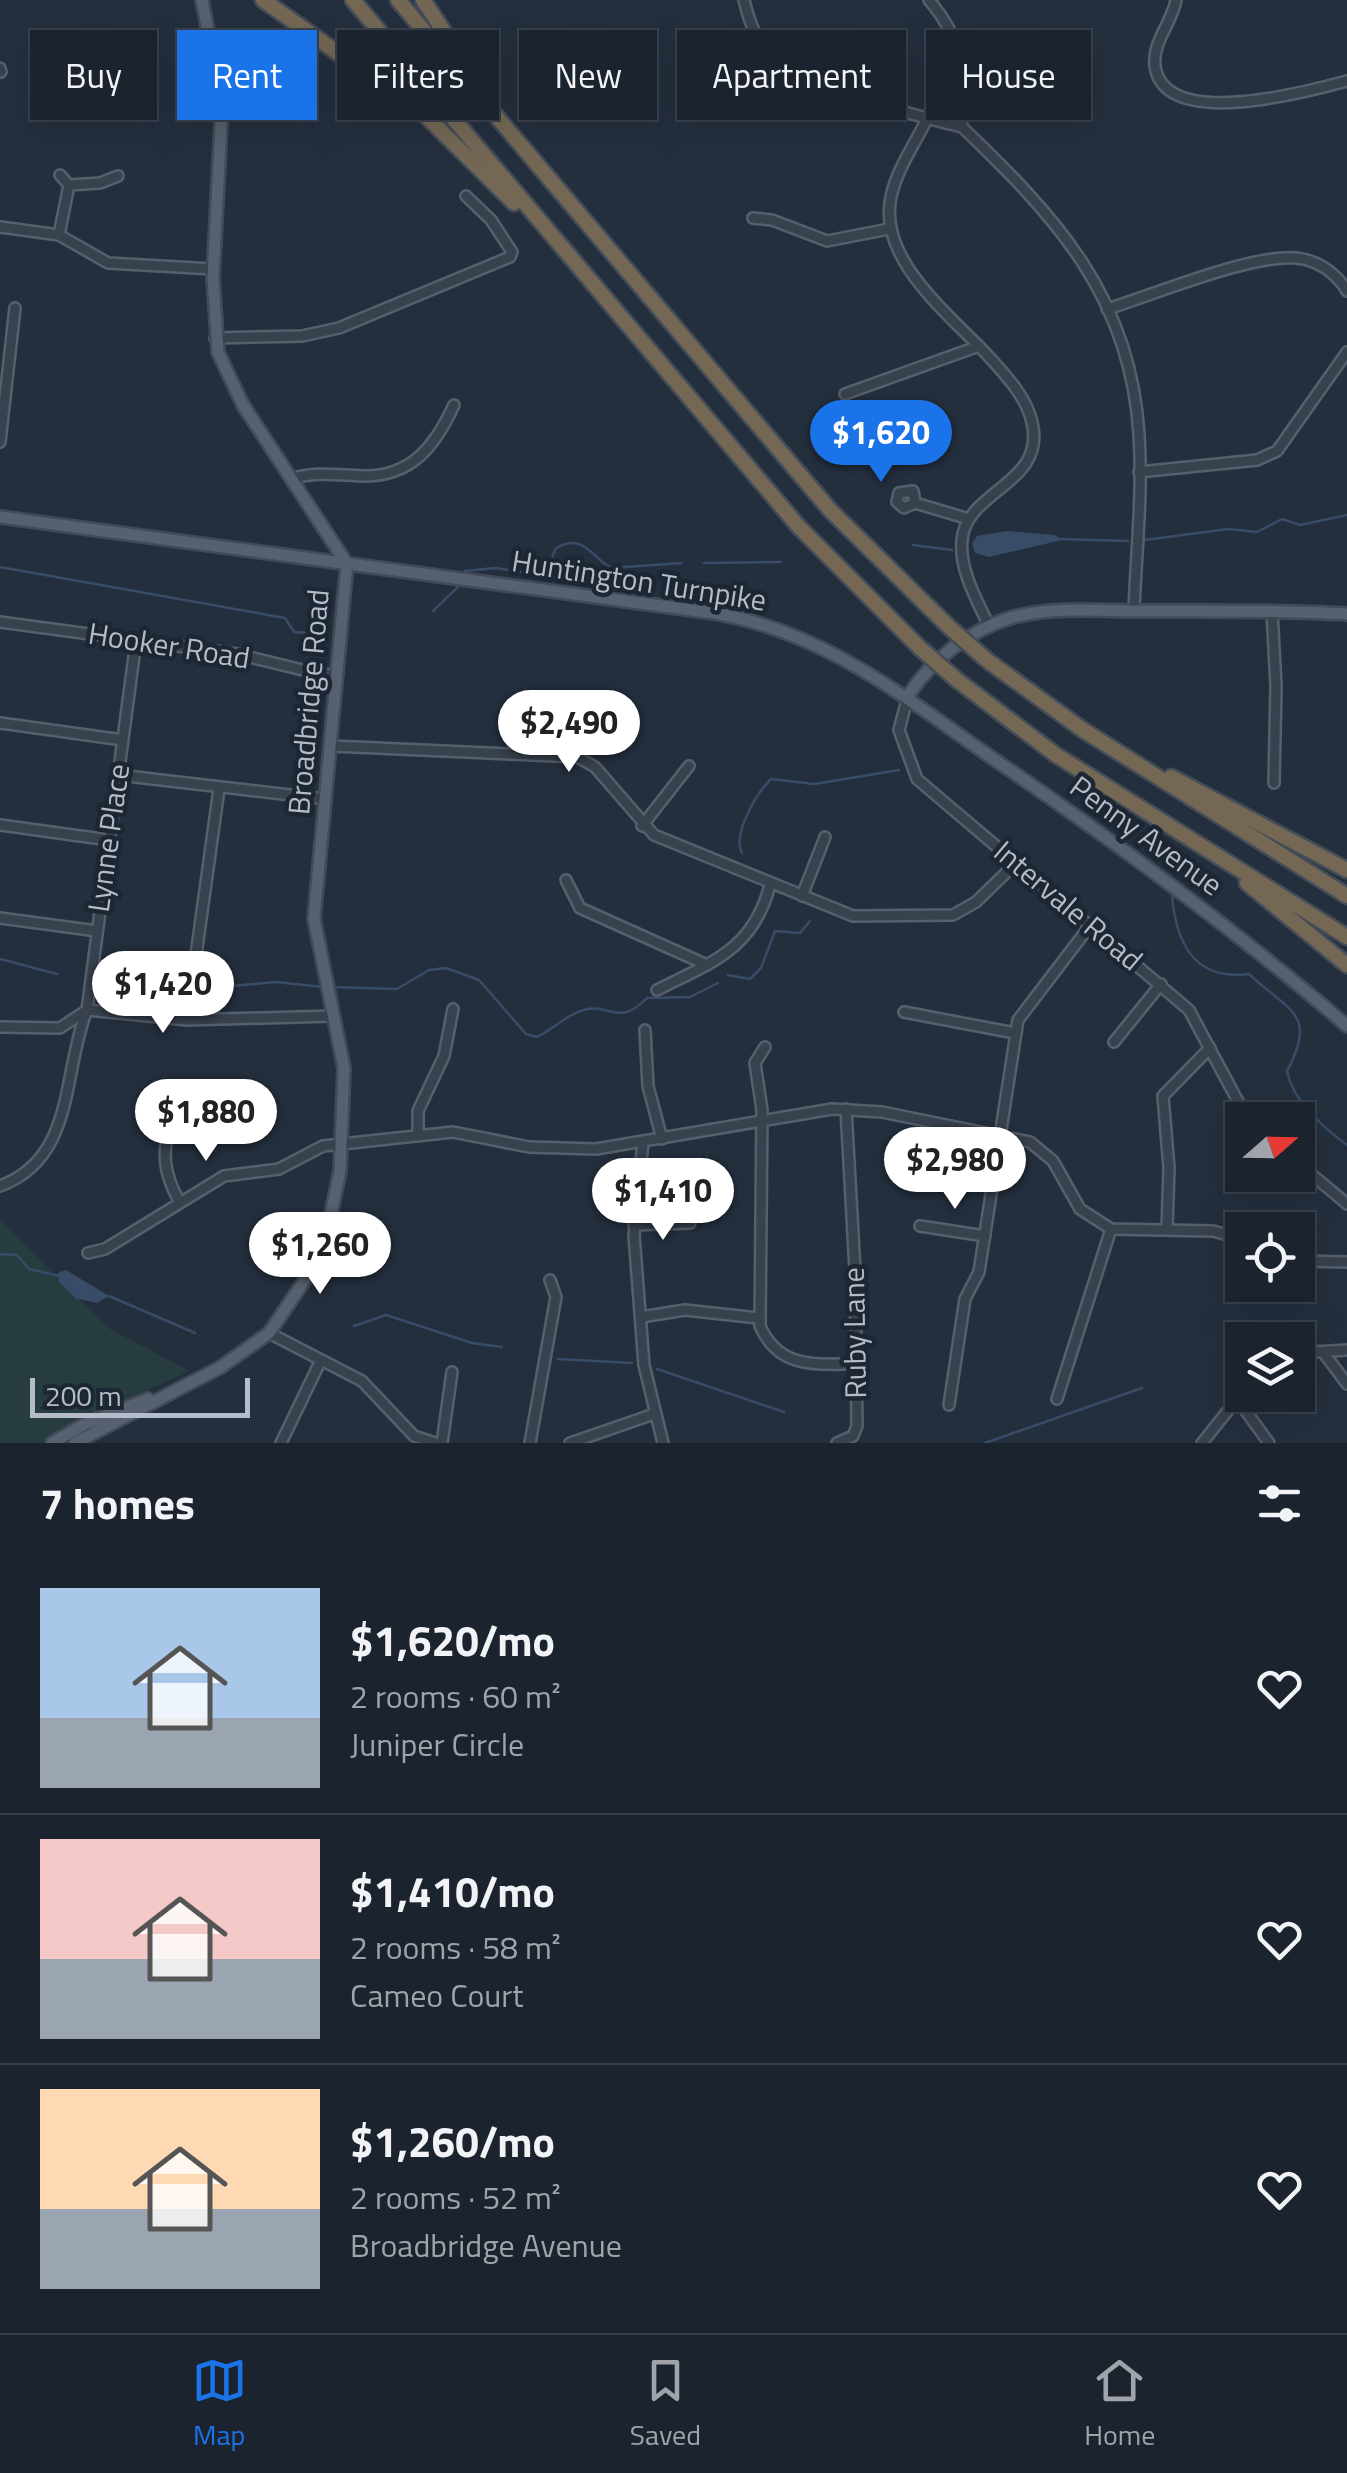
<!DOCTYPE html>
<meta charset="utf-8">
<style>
:root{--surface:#1b232e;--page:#242b36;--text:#f1f3f6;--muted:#a0a4aa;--line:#39404a;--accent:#1a73e8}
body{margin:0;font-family:"Titillium Web",sans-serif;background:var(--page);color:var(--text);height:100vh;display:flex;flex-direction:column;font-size:38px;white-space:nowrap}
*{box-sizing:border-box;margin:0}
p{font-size:32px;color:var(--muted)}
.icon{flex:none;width:55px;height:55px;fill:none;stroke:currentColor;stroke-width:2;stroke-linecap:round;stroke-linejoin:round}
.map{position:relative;height:1443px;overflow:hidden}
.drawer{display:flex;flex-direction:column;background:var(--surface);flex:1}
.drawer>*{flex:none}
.banner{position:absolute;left:30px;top:30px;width:1288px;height:90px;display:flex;gap:20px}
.needle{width:65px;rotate:70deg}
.fabs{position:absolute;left:1225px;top:1102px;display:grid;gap:20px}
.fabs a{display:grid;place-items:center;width:90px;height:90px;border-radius:0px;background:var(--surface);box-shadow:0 10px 40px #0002,0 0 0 2px var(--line);font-size:50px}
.scale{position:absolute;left:30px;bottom:25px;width:220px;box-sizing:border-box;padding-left:10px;border:5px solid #b4bcc9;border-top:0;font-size:28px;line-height:35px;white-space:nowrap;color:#b4bcc9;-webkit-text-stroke:8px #1d2633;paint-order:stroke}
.price{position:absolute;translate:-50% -85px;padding:0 22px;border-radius:35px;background:#fff;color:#222;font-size:32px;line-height:65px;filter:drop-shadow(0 2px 5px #0008)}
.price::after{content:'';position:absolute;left:50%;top:60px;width:30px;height:22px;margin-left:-15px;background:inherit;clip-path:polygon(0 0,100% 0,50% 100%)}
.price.active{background:var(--accent);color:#fff}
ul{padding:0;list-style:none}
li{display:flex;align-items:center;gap:30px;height:250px;padding:0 40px}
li+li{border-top:2px solid var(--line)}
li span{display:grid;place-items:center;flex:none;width:280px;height:200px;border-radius:0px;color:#555}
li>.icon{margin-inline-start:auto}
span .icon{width:120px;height:120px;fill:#fffc;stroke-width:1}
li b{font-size:42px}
h2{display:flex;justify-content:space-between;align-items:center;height:120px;padding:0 40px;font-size:42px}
.pill{padding:0 35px;border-radius:0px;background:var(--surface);box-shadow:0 10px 40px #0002,0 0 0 2px var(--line);font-size:35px;line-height:90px}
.pill.active{background:var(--accent);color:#fff}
.dock{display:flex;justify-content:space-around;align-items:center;height:140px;border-top:2px solid var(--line);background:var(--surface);font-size:28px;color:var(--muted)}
.dock a{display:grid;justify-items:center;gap:5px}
.dock .active{color:var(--accent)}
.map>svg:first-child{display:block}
.green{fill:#263c3f}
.water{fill:#394c67}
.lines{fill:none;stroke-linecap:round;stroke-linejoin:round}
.stream{stroke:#394c67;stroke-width:2.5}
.minor-casing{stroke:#565f6c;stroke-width:14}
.major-casing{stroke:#414a57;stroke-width:16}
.highway-casing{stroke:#434c59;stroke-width:19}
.minor{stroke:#38414e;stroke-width:9}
.major{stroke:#56606e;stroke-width:11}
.highway{stroke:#746855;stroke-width:14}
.highway-bridge-casing{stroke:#434c59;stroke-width:19;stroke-linecap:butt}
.highway-bridge{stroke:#746855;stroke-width:14}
.labels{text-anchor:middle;stroke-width:9;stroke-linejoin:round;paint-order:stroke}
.street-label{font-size:30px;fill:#b4bcc9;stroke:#1d2633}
</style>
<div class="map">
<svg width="1347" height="1443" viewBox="0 0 1347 1443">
<rect width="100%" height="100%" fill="#242f3e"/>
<polygon class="green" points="0,1220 110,1329 190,1371 73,1422 41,1443 0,1443"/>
<g class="water">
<polygon points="1007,531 1055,535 1062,540 989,557 975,553 972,544 977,536"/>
<polygon points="66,1270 109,1296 97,1303 75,1298 59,1282 58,1273"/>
</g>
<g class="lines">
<g class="stream">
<polyline points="1060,539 1128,541"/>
<polyline points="1145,540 1228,529 1257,532 1282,519 1300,525 1347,515"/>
<polyline points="913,545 952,550"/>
<polyline points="704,563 781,562"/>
<polyline points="0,567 285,618 294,632 326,634"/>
<path d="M 465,571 L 495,568 L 542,575 L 549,568 L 555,549 C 583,531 592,558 611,568 L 682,563"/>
<polyline points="433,611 459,586"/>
<path d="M 742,853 C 732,835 756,794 771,779 L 814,784 L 899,770"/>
<path d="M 1172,895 C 1176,944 1195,981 1249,974 C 1289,1012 1318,1013 1287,1071 C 1293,1102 1323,1127 1347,1145"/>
<polyline points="0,959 57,974"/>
<polyline points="728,975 750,979 761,968 775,931 800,933 810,921"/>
<polyline points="99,979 182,986"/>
<path d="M 331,987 L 397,989 L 429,970 L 446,968 L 479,980 L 526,1034 L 537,1037 C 555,1028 567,1014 587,1009 C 609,1004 619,1027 647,998 L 690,997 L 718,983"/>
<polyline points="199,989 276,982 323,987"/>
<polyline points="0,1254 17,1255 29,1269 59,1276"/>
<polyline points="109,1296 195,1333"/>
<polyline points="354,1326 386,1315 472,1343 502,1347"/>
<polyline points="558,1359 632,1363"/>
<polyline points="657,1369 784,1412"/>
<polyline points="985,1443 1142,1388"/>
</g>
<defs>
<g id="minor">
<path d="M 744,0 C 761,75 806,86 872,103 C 902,111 931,120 962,127"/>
<path d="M 929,0 C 968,46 961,72 962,127 C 1056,217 1131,297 1139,435 C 1143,493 1136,553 1134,611"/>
<path d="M 1176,0 C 1172,23 1152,42 1155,66 C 1164,131 1306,92 1347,81"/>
<polyline points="0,68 1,72"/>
<path d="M 926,121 C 914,145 896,171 891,197 C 877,261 953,317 991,359 C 1008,378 1026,397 1032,422 C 1047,484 966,490 962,540 C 959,570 977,600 989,626"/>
<polyline points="69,185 100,183 118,176"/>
<polyline points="753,218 772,220 827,241 889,229"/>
<polyline points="0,227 59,235 108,263 213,269"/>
<polyline points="59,235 69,185 60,175"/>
<path d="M 1107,309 C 1153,295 1251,254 1296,258 C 1318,260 1336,273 1347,291"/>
<polyline points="215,338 302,336 339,328 510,257 512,252 491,220 466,196"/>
<polyline points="845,394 979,346"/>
<polyline points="0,442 15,308"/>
<polyline points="1139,472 1257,460 1277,451 1347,352"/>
<path d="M 291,479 C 316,471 336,475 362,476 C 412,477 435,446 454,405"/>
<polyline points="915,503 913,491 899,493 897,502 904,508 915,503 969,519"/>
<polyline points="1272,611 1276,686 1274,783"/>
<polyline points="0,622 237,654 323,675 338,674"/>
<polyline points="908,696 899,730 917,779 1189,1010 1248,1120"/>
<polyline points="0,723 123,740"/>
<polyline points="332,746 577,757 595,767 654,835 853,916 953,915 976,902 1016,863"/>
<polyline points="118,775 326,799"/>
<polyline points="0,825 109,840"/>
<polyline points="642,826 689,766"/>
<polyline points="566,880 580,908 707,965"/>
<polyline points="802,896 825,837"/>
<polyline points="0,918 97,931"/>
<path d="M 657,990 C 712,962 753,950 770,885"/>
<polyline points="904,1012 1015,1033"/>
<polyline points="187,1020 219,789"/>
<polyline points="0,1027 60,1028 87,1010 187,1020 333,1016"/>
<polyline points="645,1030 648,1086 662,1139"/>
<polyline points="1114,1042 1161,984"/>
<path d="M 765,1047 L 755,1063 L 762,1110 L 760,1326 C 779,1369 815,1364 855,1364"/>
<path d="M 170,1121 C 162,1153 163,1172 179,1201"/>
<polyline points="418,1136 418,1111 444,1056 453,1009"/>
<polyline points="643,1142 634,1235 644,1365 663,1443"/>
<polyline points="1298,1163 1347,1204"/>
<path d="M 0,1186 C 76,1158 62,1072 87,1010 L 136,641"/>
<polyline points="634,1225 690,1223"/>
<polyline points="920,1226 985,1236"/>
<polyline points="1167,1229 1169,1168 1163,1096 1210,1048"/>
<polyline points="88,1253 105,1249 224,1176 279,1169 323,1146 453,1132 529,1147 596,1149 832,1109 882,1112 1030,1142 1053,1161 1080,1209 1111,1229 1213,1231 1242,1239"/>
<polyline points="1298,1261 1347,1262"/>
<polyline points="641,1317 685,1310 758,1318"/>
<polyline points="269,1333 362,1381 414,1436 435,1443"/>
<polyline points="1323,1352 1347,1384"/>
<polyline points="1298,1353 1347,1350"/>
<polyline points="1057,1399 1111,1229"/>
<polyline points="1237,1399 1269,1443"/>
<polyline points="949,1405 965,1299 979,1272 1018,1020 1089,927"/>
<polyline points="281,1443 320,1362"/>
<polyline points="442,1443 452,1372"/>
<polyline points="530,1443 556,1297 550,1280"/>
<polyline points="570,1443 654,1414"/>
<polyline points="837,1443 853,1436 857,1426 855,1270 846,1109"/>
<polyline points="1202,1443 1242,1393"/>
</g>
<g id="major">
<path d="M 0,517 L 714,613 C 827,632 909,701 1001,764 C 1121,846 1237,931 1347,1026"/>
<path d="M 908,696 C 930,661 970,630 1010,618 C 1051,606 1097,611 1139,611 C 1209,611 1278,610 1347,614"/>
<polyline points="52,1443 85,1424 148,1399"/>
<polyline points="75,1443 221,1367 269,1333 309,1274 329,1224 340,1171 344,1068 314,919 347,564 243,405 218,352 213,278 222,105 202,0"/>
</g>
<g id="highway">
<polyline points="263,0 424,114 514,203"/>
<polyline points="353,0 799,527 920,648"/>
<polyline points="398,0 830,510 949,627"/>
<polyline points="423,0 475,78"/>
<polyline points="988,661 1083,730 1347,896"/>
<polyline points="957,680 1056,755 1347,937"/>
<polyline points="1171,777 1347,870"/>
<polyline points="1247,883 1347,965"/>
</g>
</defs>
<use href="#minor" class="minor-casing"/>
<use href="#major" class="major-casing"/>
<use href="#highway" class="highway-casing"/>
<use href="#minor" class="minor"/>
<use href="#major" class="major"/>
<use href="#highway" class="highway"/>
<defs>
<g id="highway-bridge">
<polyline points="949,627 988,661"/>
<polyline points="920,648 957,680"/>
</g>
</defs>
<use href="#highway-bridge" class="highway-bridge-casing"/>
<use href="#highway-bridge" class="highway-bridge"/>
</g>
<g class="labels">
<g class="street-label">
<text transform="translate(639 581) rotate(9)" y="10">Huntington Turnpike</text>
<text transform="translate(169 646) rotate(9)" y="10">Hooker Road</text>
<text transform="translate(309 702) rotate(-85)" y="10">Broadbridge Road</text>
<text transform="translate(1146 836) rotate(36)" y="10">Penny Avenue</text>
<text transform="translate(109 838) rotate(-82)" y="10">Lynne Place</text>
<text transform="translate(1068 906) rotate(40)" y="10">Intervale Road</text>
<text transform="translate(855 1333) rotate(-91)" y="10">Ruby Lane</text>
</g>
</g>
</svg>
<div class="fabs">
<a><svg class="needle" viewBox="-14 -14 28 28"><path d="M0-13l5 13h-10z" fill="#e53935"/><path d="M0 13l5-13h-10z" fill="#a0a4aa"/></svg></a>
<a><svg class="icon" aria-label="locate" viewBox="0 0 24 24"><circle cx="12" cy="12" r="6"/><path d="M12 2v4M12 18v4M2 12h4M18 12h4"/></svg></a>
<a><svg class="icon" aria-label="layers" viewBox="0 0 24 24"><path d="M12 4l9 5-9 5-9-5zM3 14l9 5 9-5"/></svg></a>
</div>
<div class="scale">200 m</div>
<b class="price active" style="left:881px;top:485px">$1,620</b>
<b class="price" style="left:569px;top:775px">$2,490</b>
<b class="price" style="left:163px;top:1036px">$1,420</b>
<b class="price" style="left:206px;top:1164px">$1,880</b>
<b class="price" style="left:955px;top:1212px">$2,980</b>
<b class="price" style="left:663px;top:1243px">$1,410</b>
<b class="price" style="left:320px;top:1297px">$1,260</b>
<div class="banner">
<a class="pill">Buy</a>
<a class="pill active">Rent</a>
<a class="pill">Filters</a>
<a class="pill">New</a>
<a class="pill">Apartment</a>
<a class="pill">House</a>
</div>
</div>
<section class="drawer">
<h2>7 homes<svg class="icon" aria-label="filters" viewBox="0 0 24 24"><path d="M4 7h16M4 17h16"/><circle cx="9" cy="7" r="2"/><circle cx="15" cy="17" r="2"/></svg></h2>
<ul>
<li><span style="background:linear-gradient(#a9c7e8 65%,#9aa5b1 0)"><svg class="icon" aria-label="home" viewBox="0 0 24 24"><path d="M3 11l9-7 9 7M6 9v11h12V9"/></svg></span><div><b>$1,620/mo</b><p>2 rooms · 60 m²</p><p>Juniper Circle</p></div><svg class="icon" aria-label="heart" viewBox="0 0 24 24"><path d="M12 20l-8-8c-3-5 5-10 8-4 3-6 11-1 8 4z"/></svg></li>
<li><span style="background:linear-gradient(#f6c9c9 60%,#9aa5b1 0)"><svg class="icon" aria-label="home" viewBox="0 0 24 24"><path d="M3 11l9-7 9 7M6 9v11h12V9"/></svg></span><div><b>$1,410/mo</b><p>2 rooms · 58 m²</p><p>Cameo Court</p></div><svg class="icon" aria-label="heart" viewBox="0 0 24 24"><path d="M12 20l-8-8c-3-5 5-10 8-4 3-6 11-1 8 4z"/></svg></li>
<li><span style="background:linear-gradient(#ffd9b3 60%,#9aa5b1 0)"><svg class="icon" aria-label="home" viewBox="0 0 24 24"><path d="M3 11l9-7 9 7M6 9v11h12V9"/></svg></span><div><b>$1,260/mo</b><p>2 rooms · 52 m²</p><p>Broadbridge Avenue</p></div><svg class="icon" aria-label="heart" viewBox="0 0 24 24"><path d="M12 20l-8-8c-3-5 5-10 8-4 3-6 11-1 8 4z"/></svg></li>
</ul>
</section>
<nav class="dock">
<a class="active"><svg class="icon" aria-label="map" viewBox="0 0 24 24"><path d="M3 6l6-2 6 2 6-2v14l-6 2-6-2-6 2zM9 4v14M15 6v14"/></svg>Map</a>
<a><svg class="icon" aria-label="saved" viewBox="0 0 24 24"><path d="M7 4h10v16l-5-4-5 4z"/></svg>Saved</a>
<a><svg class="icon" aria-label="home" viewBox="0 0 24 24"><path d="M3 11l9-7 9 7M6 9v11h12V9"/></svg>Home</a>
</nav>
